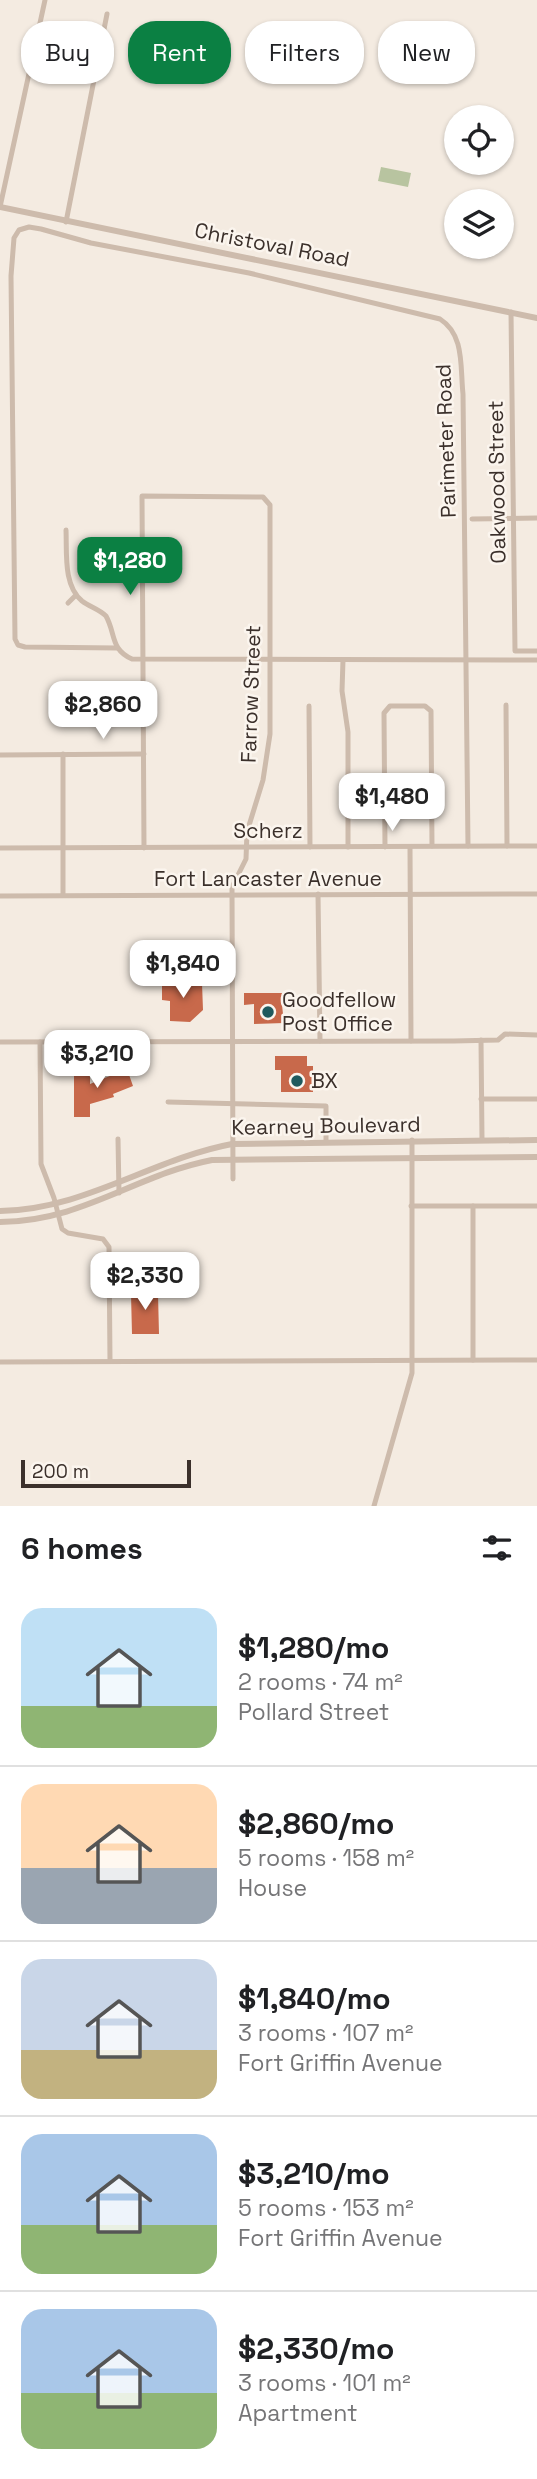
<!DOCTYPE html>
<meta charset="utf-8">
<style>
:root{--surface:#fff;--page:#f2f2f2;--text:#202124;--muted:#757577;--line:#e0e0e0;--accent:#0b8043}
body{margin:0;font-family:"Space Grotesk",sans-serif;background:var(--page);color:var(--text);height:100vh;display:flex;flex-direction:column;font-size:26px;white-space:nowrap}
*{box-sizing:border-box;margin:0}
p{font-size:23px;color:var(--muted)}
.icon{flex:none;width:38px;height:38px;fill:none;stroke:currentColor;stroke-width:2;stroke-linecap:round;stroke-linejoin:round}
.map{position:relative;height:1506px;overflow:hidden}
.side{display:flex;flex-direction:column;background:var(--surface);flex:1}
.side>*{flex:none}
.hud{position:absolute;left:21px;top:21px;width:495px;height:63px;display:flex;gap:14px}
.controls{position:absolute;left:444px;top:105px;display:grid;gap:14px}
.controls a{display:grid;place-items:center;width:70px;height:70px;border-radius:50%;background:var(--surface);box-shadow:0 2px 5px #0004;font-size:35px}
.scale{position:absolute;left:21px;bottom:18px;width:170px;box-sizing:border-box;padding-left:7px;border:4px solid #3b302b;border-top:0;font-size:19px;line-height:24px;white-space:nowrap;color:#3b302b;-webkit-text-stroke:5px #fbf5ee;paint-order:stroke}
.price{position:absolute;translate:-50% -60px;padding:0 16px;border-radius:14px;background:#fff;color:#222;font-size:23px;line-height:46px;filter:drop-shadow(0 2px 4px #0008)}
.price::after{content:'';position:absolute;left:50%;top:42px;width:21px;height:16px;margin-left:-10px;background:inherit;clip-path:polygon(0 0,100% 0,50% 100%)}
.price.current{background:var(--accent);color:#fff}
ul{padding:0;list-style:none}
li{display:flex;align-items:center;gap:21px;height:175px;padding:0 21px}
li+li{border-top:2px solid var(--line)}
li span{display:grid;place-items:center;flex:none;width:196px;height:140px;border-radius:21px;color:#555}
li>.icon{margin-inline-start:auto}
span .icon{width:84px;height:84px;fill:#fffc;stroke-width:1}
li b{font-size:30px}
h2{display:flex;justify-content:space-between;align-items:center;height:84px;padding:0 21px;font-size:30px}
.pill{padding:0 24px;border-radius:28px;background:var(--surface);box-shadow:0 2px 5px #0004;font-size:24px;line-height:63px}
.pill.current{background:var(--accent);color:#fff}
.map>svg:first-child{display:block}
.green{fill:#b8c4a0}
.building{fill:#c8694b}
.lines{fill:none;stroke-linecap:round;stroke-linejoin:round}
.minor{stroke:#cdbbac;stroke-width:5}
.tertiary{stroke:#cdbbac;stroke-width:6}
.poi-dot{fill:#1f5a5e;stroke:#fbf5ee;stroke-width:2.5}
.labels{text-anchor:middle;stroke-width:5;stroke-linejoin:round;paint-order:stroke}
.street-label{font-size:21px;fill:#3b302b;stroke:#fbf5ee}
.poi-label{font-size:21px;fill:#3b302b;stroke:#fbf5ee;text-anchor:start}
</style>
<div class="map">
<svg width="537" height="1506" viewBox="0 0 537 1506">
<rect width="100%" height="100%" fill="#f4ebe1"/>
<polygon class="green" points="381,167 411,173 408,187 378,181"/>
<g class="building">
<polygon points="162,981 202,983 203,1010 190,1022 170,1021 170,1001 162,1000"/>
<polygon points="244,993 286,993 286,1004 282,1005 284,1023 254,1024 254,1004 244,1005"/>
<polygon points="275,1056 307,1056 307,1066 313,1066 313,1092 281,1092 281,1070 275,1070"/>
<polygon points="127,1069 133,1086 113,1094 114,1097 90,1104 90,1117 74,1117 74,1073 90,1073 90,1084"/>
<polygon points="136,1289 153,1289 153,1294 158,1294 159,1334 132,1334 131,1294 136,1294"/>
</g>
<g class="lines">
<g class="minor">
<polyline points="0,207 45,0"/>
<polyline points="66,222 107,14"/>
<polyline points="511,312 515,651 537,651"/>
<polyline points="472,519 537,518"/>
<path d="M 66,530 C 67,553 63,585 82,601 C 90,607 99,609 106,616 C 116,634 110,649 132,659 L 537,660"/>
<polyline points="68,603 76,595"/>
<path d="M 117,648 L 25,647 L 18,645 L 15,639 L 11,276 L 14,238 L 19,230 L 29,227 L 41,229 L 91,243 L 249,273 L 440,319 C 465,335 460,367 463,394 L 468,846"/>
<polyline points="343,660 342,691 348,732 348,847"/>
<polyline points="506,705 507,846"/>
<polyline points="309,706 310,847"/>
<polyline points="63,754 63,895"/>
<polyline points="0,755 144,754"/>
<polyline points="385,847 384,713 390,706 425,706 431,711 432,846"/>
<polyline points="410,847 411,1041"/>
<polyline points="0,848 537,846"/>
<polyline points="144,848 142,496 263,497 270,505 270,734 263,780 247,832 246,859 232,887 233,1179"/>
<polyline points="318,894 320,1041"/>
<polyline points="0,896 537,894"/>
<polyline points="481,1040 482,1140"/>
<polyline points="0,1042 454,1041 498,1040 505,1034 537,1035"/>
<polyline points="40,1042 41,1164 54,1198 62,1229 68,1233 103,1239 109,1247 110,1361"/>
<polyline points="481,1099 537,1099"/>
<polyline points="168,1102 326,1106 326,1141"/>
<polyline points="118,1139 119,1193"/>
<polyline points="411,1206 537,1206"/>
<polyline points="473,1206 473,1360"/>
<polyline points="0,1362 537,1360"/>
<polyline points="374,1506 412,1373 412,1140"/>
</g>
<g class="tertiary">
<polyline points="0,207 537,318"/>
<path d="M 0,1211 C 84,1210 152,1159 232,1144 L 537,1140"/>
<path d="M 0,1222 C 84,1221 135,1175 212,1160 L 537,1157"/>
</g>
</g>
<g class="poi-dot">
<circle cx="268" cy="1012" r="7"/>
<circle cx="297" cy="1081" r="7"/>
</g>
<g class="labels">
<g class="street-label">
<text transform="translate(272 245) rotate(11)" y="7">Christoval Road</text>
<text transform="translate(446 441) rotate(-92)" y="7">Parimeter Road</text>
<text transform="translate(497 482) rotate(-91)" y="7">Oakwood Street</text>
<text transform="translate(251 694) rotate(-88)" y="7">Farrow Street</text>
<text x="268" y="838">Scherz</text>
<text x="268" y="886">Fort Lancaster Avenue</text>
<text transform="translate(326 1126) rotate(-1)" y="7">Kearney Boulevard</text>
</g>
<g class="poi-label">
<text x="282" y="1007">Goodfellow<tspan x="282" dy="24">Post Office</tspan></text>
<text x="311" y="1088">BX</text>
</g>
</g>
</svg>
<div class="controls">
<a><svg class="icon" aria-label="locate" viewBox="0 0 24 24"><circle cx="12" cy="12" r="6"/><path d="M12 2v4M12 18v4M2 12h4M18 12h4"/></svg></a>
<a><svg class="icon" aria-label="layers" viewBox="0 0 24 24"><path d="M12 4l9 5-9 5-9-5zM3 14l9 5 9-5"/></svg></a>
</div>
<div class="scale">200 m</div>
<b class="price current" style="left:130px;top:597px">$1,280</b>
<b class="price" style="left:103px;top:741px">$2,860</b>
<b class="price" style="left:392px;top:833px">$1,480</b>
<b class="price" style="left:183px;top:1000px">$1,840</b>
<b class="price" style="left:97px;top:1090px">$3,210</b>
<b class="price" style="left:145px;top:1312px">$2,330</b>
<div class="hud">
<a class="pill">Buy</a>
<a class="pill current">Rent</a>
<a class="pill">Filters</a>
<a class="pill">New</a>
</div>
</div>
<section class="side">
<h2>6 homes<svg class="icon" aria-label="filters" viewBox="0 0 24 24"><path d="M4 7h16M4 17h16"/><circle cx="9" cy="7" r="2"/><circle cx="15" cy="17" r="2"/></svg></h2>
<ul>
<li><span style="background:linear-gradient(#bfe0f5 70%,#8fb573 0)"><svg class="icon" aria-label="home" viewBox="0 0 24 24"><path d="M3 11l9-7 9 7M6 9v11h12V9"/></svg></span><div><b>$1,280/mo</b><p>2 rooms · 74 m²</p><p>Pollard Street</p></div></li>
<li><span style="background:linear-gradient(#ffd9b3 60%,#9aa5b1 0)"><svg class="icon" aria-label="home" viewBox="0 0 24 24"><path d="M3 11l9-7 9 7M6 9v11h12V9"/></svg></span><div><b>$2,860/mo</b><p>5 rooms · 158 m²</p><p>House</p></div></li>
<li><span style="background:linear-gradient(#c9d6e8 65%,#c2b280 0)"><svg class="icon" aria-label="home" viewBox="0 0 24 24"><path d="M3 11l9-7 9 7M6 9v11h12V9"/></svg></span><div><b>$1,840/mo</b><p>3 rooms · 107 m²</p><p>Fort Griffin Avenue</p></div></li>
<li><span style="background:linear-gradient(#a9c7e8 65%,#8fb573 0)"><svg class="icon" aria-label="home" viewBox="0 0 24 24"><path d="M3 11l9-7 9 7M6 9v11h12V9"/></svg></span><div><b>$3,210/mo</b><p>5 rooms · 153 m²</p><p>Fort Griffin Avenue</p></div></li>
<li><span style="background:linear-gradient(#a9c7e8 60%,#8fb573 0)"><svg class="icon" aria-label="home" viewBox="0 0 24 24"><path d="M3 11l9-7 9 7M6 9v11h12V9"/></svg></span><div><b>$2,330/mo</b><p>3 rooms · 101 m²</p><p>Apartment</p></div></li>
</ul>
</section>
